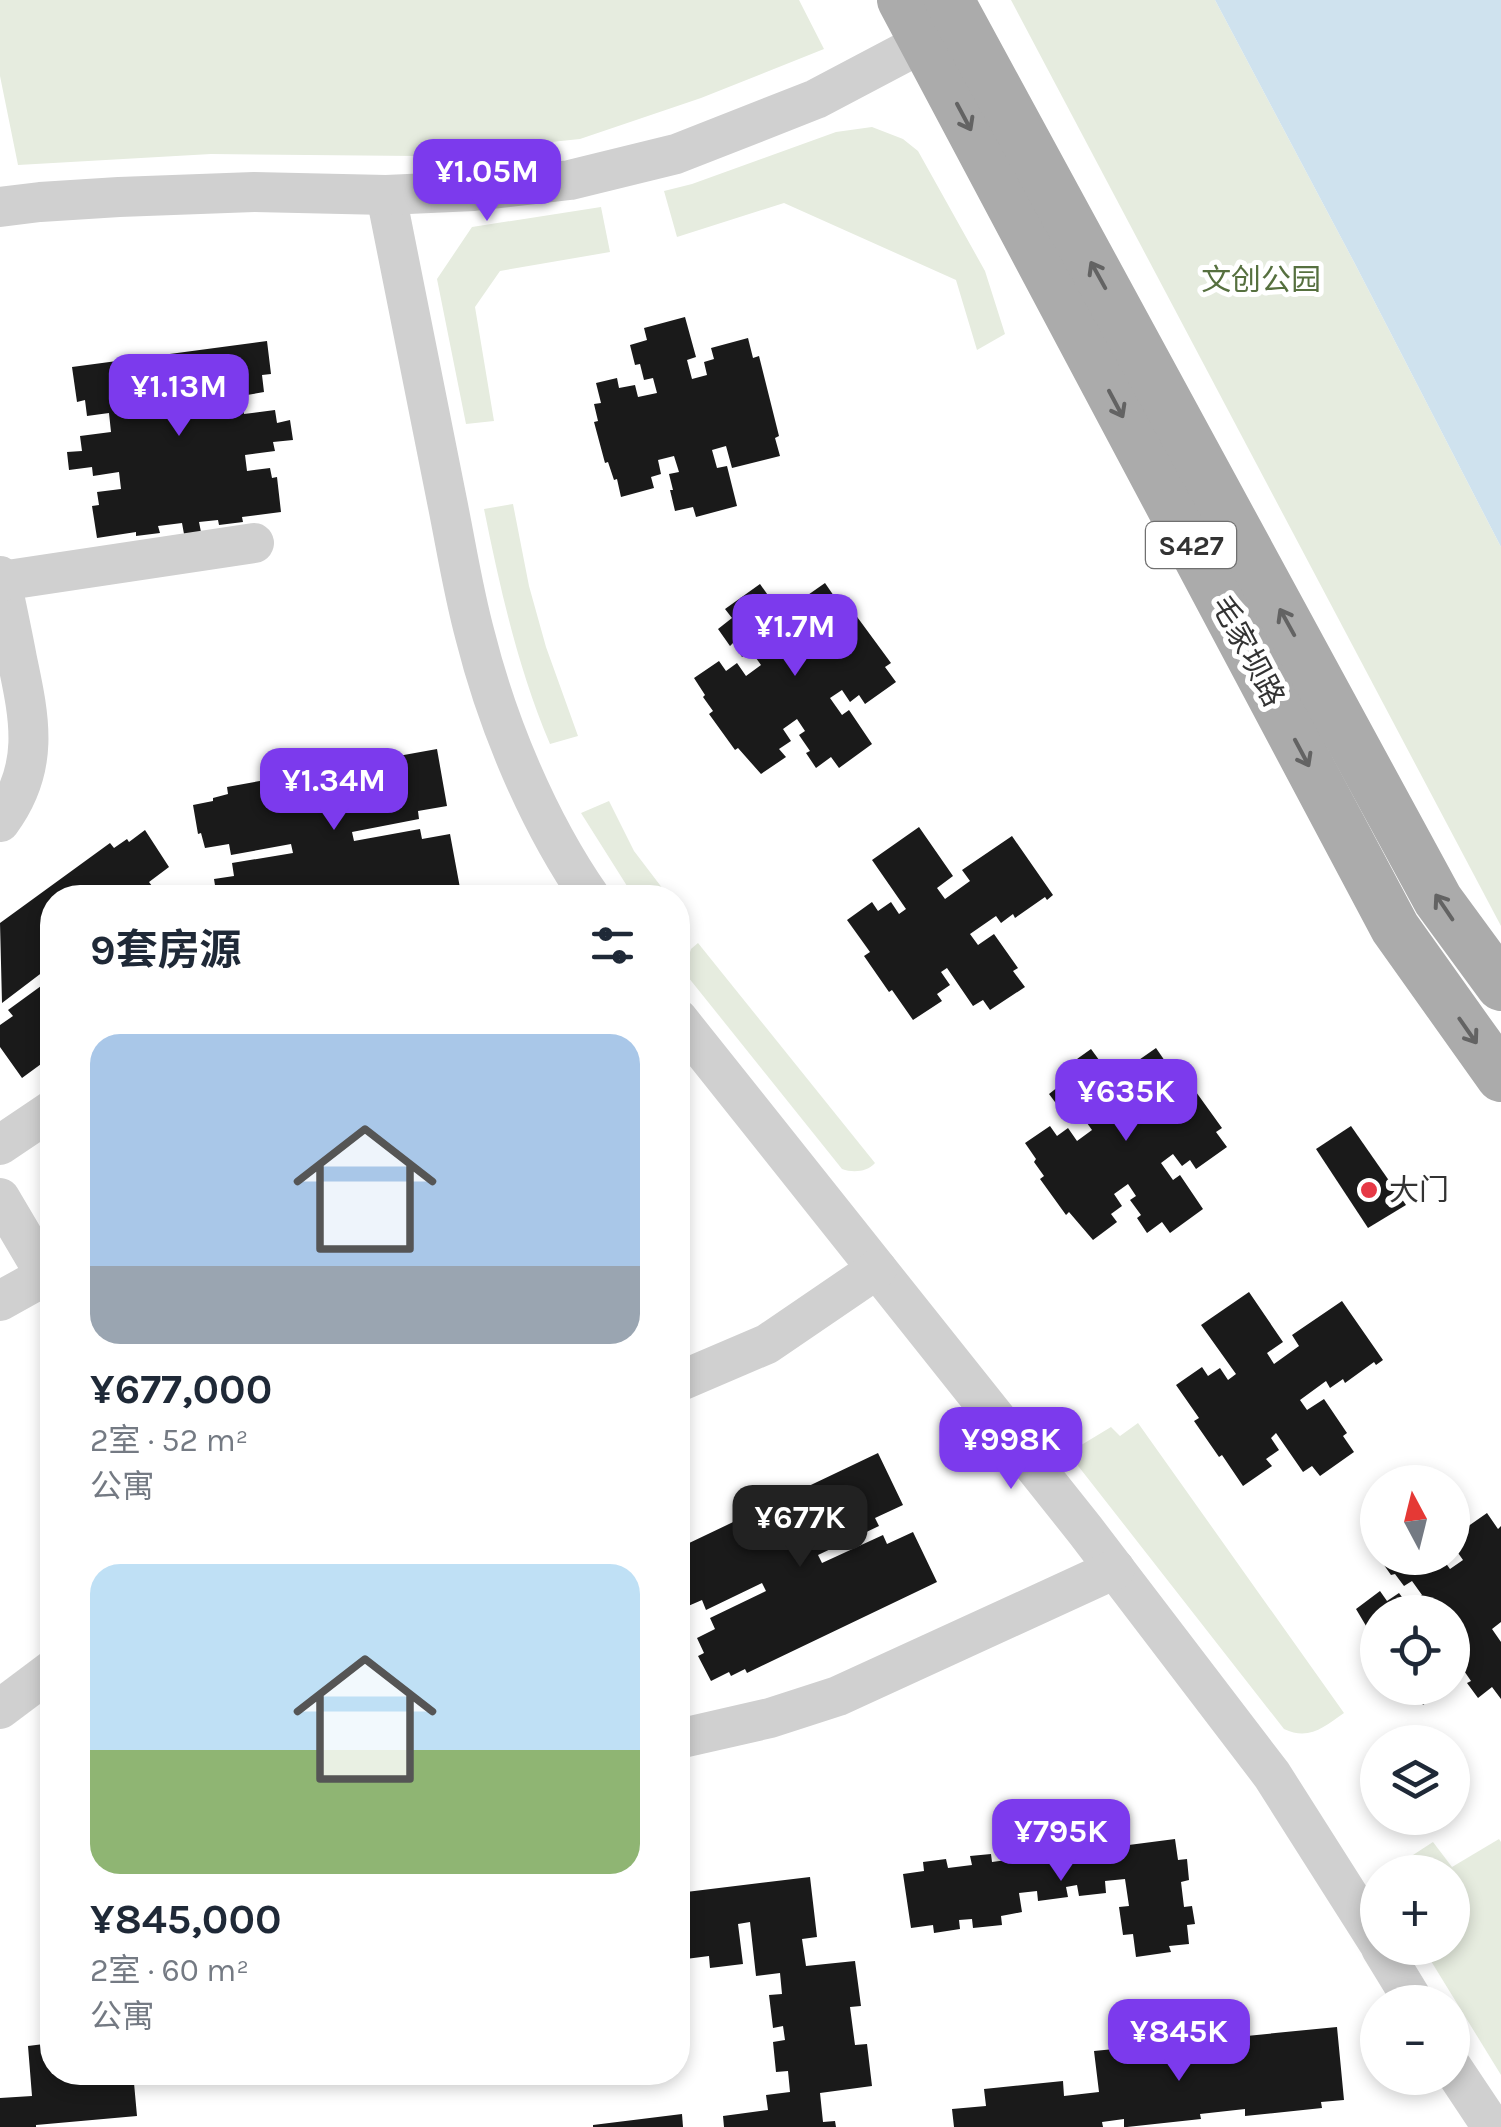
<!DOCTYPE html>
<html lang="zh">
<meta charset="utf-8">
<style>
:root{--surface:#fff;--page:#f6f6f7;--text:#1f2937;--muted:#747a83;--accent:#7c3aed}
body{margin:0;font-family:Karla,"Noto Sans SC",sans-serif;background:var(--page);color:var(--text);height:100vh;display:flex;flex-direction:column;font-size:38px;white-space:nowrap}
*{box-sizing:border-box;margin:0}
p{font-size:32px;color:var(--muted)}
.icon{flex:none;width:55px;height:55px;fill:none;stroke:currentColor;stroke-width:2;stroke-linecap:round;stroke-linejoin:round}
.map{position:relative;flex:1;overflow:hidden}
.details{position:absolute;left:40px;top:885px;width:650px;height:1200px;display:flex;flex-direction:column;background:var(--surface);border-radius:40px;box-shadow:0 5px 15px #0003}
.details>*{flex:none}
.needle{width:65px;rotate:353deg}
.controls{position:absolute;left:1360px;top:1465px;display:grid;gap:20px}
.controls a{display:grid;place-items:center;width:110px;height:110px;border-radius:50%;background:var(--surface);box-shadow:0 5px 15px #0003;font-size:50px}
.price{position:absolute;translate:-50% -85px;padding:0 22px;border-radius:20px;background:var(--accent);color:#fff;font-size:32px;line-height:65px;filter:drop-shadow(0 2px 5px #0008)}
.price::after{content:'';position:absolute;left:50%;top:60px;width:30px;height:22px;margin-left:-15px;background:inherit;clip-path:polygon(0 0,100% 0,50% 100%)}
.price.active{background:#222;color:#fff}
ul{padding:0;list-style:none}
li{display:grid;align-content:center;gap:20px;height:530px;padding:0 50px}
li span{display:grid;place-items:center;height:310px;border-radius:30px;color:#555}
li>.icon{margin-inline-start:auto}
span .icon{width:180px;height:180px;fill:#fffc;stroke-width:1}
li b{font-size:42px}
h2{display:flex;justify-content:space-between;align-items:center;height:120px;padding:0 50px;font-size:42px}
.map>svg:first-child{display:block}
.green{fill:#e6ecdf}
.water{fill:#cfe2ee}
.building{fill:#1a1a1a}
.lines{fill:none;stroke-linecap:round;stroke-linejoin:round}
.minor{stroke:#d0d0d0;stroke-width:40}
.major{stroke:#ababab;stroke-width:50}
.oneway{stroke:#636363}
.poi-dot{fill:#e63946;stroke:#fff;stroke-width:4}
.labels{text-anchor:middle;stroke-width:10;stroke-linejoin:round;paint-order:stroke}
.shield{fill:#fff;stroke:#707070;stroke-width:2.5}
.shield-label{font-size:28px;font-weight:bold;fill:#333}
.park-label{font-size:30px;fill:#56703f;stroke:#fff}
.street-label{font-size:30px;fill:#333;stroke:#fff}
.poi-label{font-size:30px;fill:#333;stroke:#fff;text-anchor:start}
</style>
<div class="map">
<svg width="1501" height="2127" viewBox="0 0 1501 2127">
<rect width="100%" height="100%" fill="#fff"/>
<g class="green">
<polygon points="0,0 799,0 824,49 701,98 580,139 416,156 211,154 18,165 0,76"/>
<polygon points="1011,0 1215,0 1354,262 1501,547 1501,926"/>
<polygon points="872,127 903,139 918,151 985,271 1005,334 977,350 956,280 784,203 677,237 664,191 692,184 836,132"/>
<polygon points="601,207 610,252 500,271 475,307 494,421 466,424 437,279 472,227"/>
<path d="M 513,504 L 529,586 L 546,647 L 578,736 L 550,744 C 518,669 500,588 484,509 Z"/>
<polygon points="609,801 634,851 666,893 634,897 581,813"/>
<path d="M 698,943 L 875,1163 C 867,1172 853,1173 842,1169 L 684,972 L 691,949 Z"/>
<path d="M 1138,1423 L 1344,1713 C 1324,1727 1309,1741 1284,1729 L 1068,1453 L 1111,1427 L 1120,1436 Z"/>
<polygon points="1499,1839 1501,1842 1501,2075 1423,1948 1452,1948 1452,1872 1394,1872 1413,1855 1433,1842 1452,1867"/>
</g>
<polygon class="water" points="1215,0 1501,0 1501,547 1354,262"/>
<g class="building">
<polygon points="685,317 696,357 687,360 692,379 707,375 704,362 714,359 711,348 748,338 753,358 759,356 779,436 775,438 780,456 732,468 726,446 712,450 717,468 727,466 737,506 696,517 693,507 675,511 670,490 673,490 669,474 679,472 674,456 658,460 661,474 651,477 654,488 621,497 617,479 614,480 608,462 605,463 594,422 598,421 594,404 601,403 596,383 617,378 619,388 635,385 638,397 657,393 653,378 644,380 640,364 635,365 630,345 647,340 644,328"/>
<polygon points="267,341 271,374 262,375 264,392 241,396 244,414 275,410 277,423 290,420 293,440 273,442 275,451 245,455 247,471 270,468 272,478 277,477 281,512 242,517 243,522 219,525 218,520 199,522 201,532 184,534 182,523 158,526 160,533 136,536 136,532 97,538 92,506 99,505 97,492 121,489 119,472 93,476 92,467 69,470 67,452 82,451 80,436 111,432 109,413 87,416 85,400 77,402 72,367"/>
<polygon points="825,583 836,599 841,595 891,663 885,667 896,682 865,704 859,695 850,702 842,690 830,698 842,715 849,710 872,744 839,768 831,757 816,768 806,753 810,751 799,735 805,731 797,719 783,729 791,741 779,749 786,757 761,774 738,748 735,750 709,714 713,711 703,697 705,695 694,678 719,661 726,671 737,663 746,676 761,665 751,651 742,657 733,643 730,646 718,629 732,618 725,609 760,584 784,618 777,623 788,639 801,630 794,620 802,614 795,604"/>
<polygon points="437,749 447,806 418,811 419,819 352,832 354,841 420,829 422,839 450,834 460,888 411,898 217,898 214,879 234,876 232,863 293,853 291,844 231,855 229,844 205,848 201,833 198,834 193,805 213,801 213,798 228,794 227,787"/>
<polygon points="919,827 953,876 937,888 945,899 970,881 962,870 1012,836 1053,895 1047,900 1045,897 1015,918 1013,914 1001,923 996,916 970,934 978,945 994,934 1018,968 1013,971 1025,987 990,1010 983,1000 973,1006 947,968 941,972 950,985 937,994 942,1001 913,1020 892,990 889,992 864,956 870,952 847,920 872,902 878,911 891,902 899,914 906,909 872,860"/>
<polygon points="145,830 169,867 149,882 155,890 145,898 52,898 52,965 2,1003 0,923 110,843 114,848 127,839 129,842"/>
<polygon points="52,978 52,1056 22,1078 0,1047 0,1025 13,1016 8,1010"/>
<polygon points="1156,1048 1167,1064 1173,1060 1222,1128 1216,1132 1227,1147 1196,1169 1190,1160 1182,1166 1173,1154 1161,1163 1173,1180 1180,1175 1203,1209 1170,1233 1162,1222 1147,1233 1137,1218 1141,1215 1130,1200 1136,1196 1128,1184 1114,1194 1122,1206 1111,1214 1117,1222 1093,1240 1069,1212 1066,1215 1040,1179 1044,1176 1034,1162 1036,1159 1025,1143 1050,1126 1057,1136 1068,1128 1077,1141 1092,1130 1082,1116 1074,1121 1064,1108 1061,1110 1049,1094 1063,1083 1056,1074 1091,1049 1116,1083 1108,1088 1120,1104 1132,1094 1126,1085 1134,1079 1126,1069"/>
<polygon points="1351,1126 1406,1205 1368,1228 1316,1149"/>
<polygon points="1249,1292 1283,1342 1267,1353 1274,1364 1299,1346 1292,1335 1342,1301 1383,1360 1376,1365 1374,1362 1345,1383 1343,1379 1330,1388 1326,1381 1300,1400 1307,1410 1324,1399 1347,1433 1343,1436 1354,1452 1320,1476 1312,1466 1303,1472 1276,1433 1271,1438 1279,1450 1266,1459 1272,1466 1243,1486 1222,1455 1219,1457 1194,1421 1199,1418 1176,1385 1202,1367 1208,1376 1220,1368 1228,1380 1236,1374 1201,1325"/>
<polygon points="878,1453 903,1505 875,1518 879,1526 818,1555 822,1563 883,1535 887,1544 913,1532 937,1582 747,1673 745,1669 731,1676 729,1672 711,1681 698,1656 704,1653 697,1638 715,1629 710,1618 766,1591 762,1583 706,1610 702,1600 679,1610 678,1606 678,1557 688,1552 685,1545"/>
<polygon points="1487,1513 1498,1529 1501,1526 1501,1622 1492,1629 1501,1642 1501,1699 1492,1687 1478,1698 1467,1683 1471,1681 1460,1665 1467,1661 1458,1649 1452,1653 1452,1612 1378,1612 1378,1654 1371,1644 1375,1641 1356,1609 1380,1591 1387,1601 1399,1593 1408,1605 1422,1595 1412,1581 1404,1586 1395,1574 1391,1575 1379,1558 1442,1558 1450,1569 1463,1560 1456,1550 1464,1544 1457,1534"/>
<polygon points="1407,1688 1448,1688 1423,1705 1413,1690 1410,1692"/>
<polygon points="1096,1818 1097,1827 1117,1824 1121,1846 1175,1839 1178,1860 1187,1859 1189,1880 1181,1882 1184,1907 1192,1906 1195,1924 1187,1925 1189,1944 1169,1946 1171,1952 1136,1957 1133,1934 1123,1935 1119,1907 1129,1906 1125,1879 1105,1881 1106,1893 1079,1896 1077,1885 1066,1887 1068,1897 1038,1901 1037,1891 1019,1893 1022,1912 1001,1916 1002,1925 973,1928 972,1919 959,1920 960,1929 934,1933 933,1925 911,1928 903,1874 924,1871 923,1862 946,1859 948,1868 972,1865 970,1856 991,1854 992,1862 1014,1859 1011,1839 1031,1837 1030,1827 1050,1824 1051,1834 1077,1830 1076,1821"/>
<polygon points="810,1877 817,1937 802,1939 806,1966 855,1961 861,2006 850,2007 855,2045 867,2044 872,2086 820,2093 823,2122 835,2121 836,2127 724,2127 723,2116 768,2110 766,2095 790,2092 788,2071 776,2072 773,2042 785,2040 783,2026 773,2028 769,1995 782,1994 780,1973 756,1976 750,1922 738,1924 743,1964 710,1968 709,1956 678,1960 678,1893"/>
<polygon points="1337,2027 1344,2100 1321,2102 1322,2108 1245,2116 1245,2109 1200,2114 1201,2119 1127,2127 1124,2127 1124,2119 1102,2122 1103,2127 954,2127 952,2109 986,2106 984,2089 1063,2081 1064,2096 1099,2092 1094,2051"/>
<polygon points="52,2043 52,2072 133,2072 137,2116 36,2125 36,2127 0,2127 0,2098 32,2096 28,2046"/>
<polygon points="682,2114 683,2127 593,2127 593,2125"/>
</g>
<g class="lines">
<g class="minor">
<path d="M 386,195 C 407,297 426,399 447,501 C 456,545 463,591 475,635 C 497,723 538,822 591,898"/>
<polyline points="0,207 40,202 119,197 254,192 386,195 474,191 570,180 676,154 816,99 924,42"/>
<path d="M 0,576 C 6,604 12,632 17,659 C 30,720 40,768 0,822"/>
<polyline points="1,581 254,543"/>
<polyline points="678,1019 1085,1530 1272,1775 1378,1942"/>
<polyline points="0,1145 52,1110"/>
<polyline points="0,1198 52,1286"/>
<polyline points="0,1301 52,1272"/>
<polyline points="678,1382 767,1344 877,1269"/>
<polyline points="0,1709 52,1670"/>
<polyline points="678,1739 770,1718 838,1696 1115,1569"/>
<polyline points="1381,1948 1414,2002"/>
<polyline points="1452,2067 1492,2127"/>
</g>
<g class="major">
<polyline points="902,0 1395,928 1501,1077"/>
<polyline points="949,0 1438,900 1501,986"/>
</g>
</g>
<defs><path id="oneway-shaft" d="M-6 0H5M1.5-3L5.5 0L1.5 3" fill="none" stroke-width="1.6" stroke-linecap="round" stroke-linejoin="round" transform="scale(2.5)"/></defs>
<g class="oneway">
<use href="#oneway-shaft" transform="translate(964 117) rotate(62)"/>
<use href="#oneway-shaft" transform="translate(1098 275) rotate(-119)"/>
<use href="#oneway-shaft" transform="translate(1116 404) rotate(62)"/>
<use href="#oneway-shaft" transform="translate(1287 622) rotate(-119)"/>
<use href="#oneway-shaft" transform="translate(1302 753) rotate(62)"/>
<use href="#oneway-shaft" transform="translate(1444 907) rotate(-124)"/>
<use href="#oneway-shaft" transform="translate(1468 1031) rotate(55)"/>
</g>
<circle class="poi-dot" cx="1369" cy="1190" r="10"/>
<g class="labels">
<rect class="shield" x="1146" y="522" width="90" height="46" rx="8"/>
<g class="shield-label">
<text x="1191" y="555">S427</text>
</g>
<g class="park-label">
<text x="1261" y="290">文创公园</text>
</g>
<g class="street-label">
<text transform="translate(1248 651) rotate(62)" y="10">毛家坝路</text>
</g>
<g class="poi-label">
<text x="1389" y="1200">大门</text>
</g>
</g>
</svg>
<div class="controls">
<a><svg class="needle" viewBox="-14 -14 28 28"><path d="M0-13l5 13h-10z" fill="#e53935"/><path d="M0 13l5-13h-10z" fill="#747a83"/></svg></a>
<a><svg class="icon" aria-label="locate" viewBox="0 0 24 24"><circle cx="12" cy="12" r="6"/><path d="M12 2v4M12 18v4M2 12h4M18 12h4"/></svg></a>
<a><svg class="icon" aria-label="layers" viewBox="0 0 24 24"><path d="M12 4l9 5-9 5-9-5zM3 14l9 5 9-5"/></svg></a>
<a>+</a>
<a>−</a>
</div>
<b class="price" style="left:487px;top:224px">¥1.05M</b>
<b class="price" style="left:179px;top:439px">¥1.13M</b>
<b class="price" style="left:795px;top:679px">¥1.7M</b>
<b class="price" style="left:334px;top:833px">¥1.34M</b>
<b class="price" style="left:1126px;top:1144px">¥635K</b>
<b class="price" style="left:1011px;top:1492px">¥998K</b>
<b class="price active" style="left:800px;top:1570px">¥677K</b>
<b class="price" style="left:1061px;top:1884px">¥795K</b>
<b class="price" style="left:1179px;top:2084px">¥845K</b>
<section class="details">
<h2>9套房源<svg class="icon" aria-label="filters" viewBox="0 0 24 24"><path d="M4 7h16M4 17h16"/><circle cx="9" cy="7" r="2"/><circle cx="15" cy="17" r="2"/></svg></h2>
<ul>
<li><span style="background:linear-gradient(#a9c7e8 75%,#9aa5b1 0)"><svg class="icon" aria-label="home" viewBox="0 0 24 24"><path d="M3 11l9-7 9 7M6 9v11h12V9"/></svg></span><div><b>¥677,000</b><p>2室 · 52 m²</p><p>公寓</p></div></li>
<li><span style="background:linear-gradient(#bfe0f5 60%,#8fb573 0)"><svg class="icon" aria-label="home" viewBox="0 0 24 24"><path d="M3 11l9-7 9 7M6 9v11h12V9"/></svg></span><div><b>¥845,000</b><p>2室 · 60 m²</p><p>公寓</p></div></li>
</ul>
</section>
</div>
